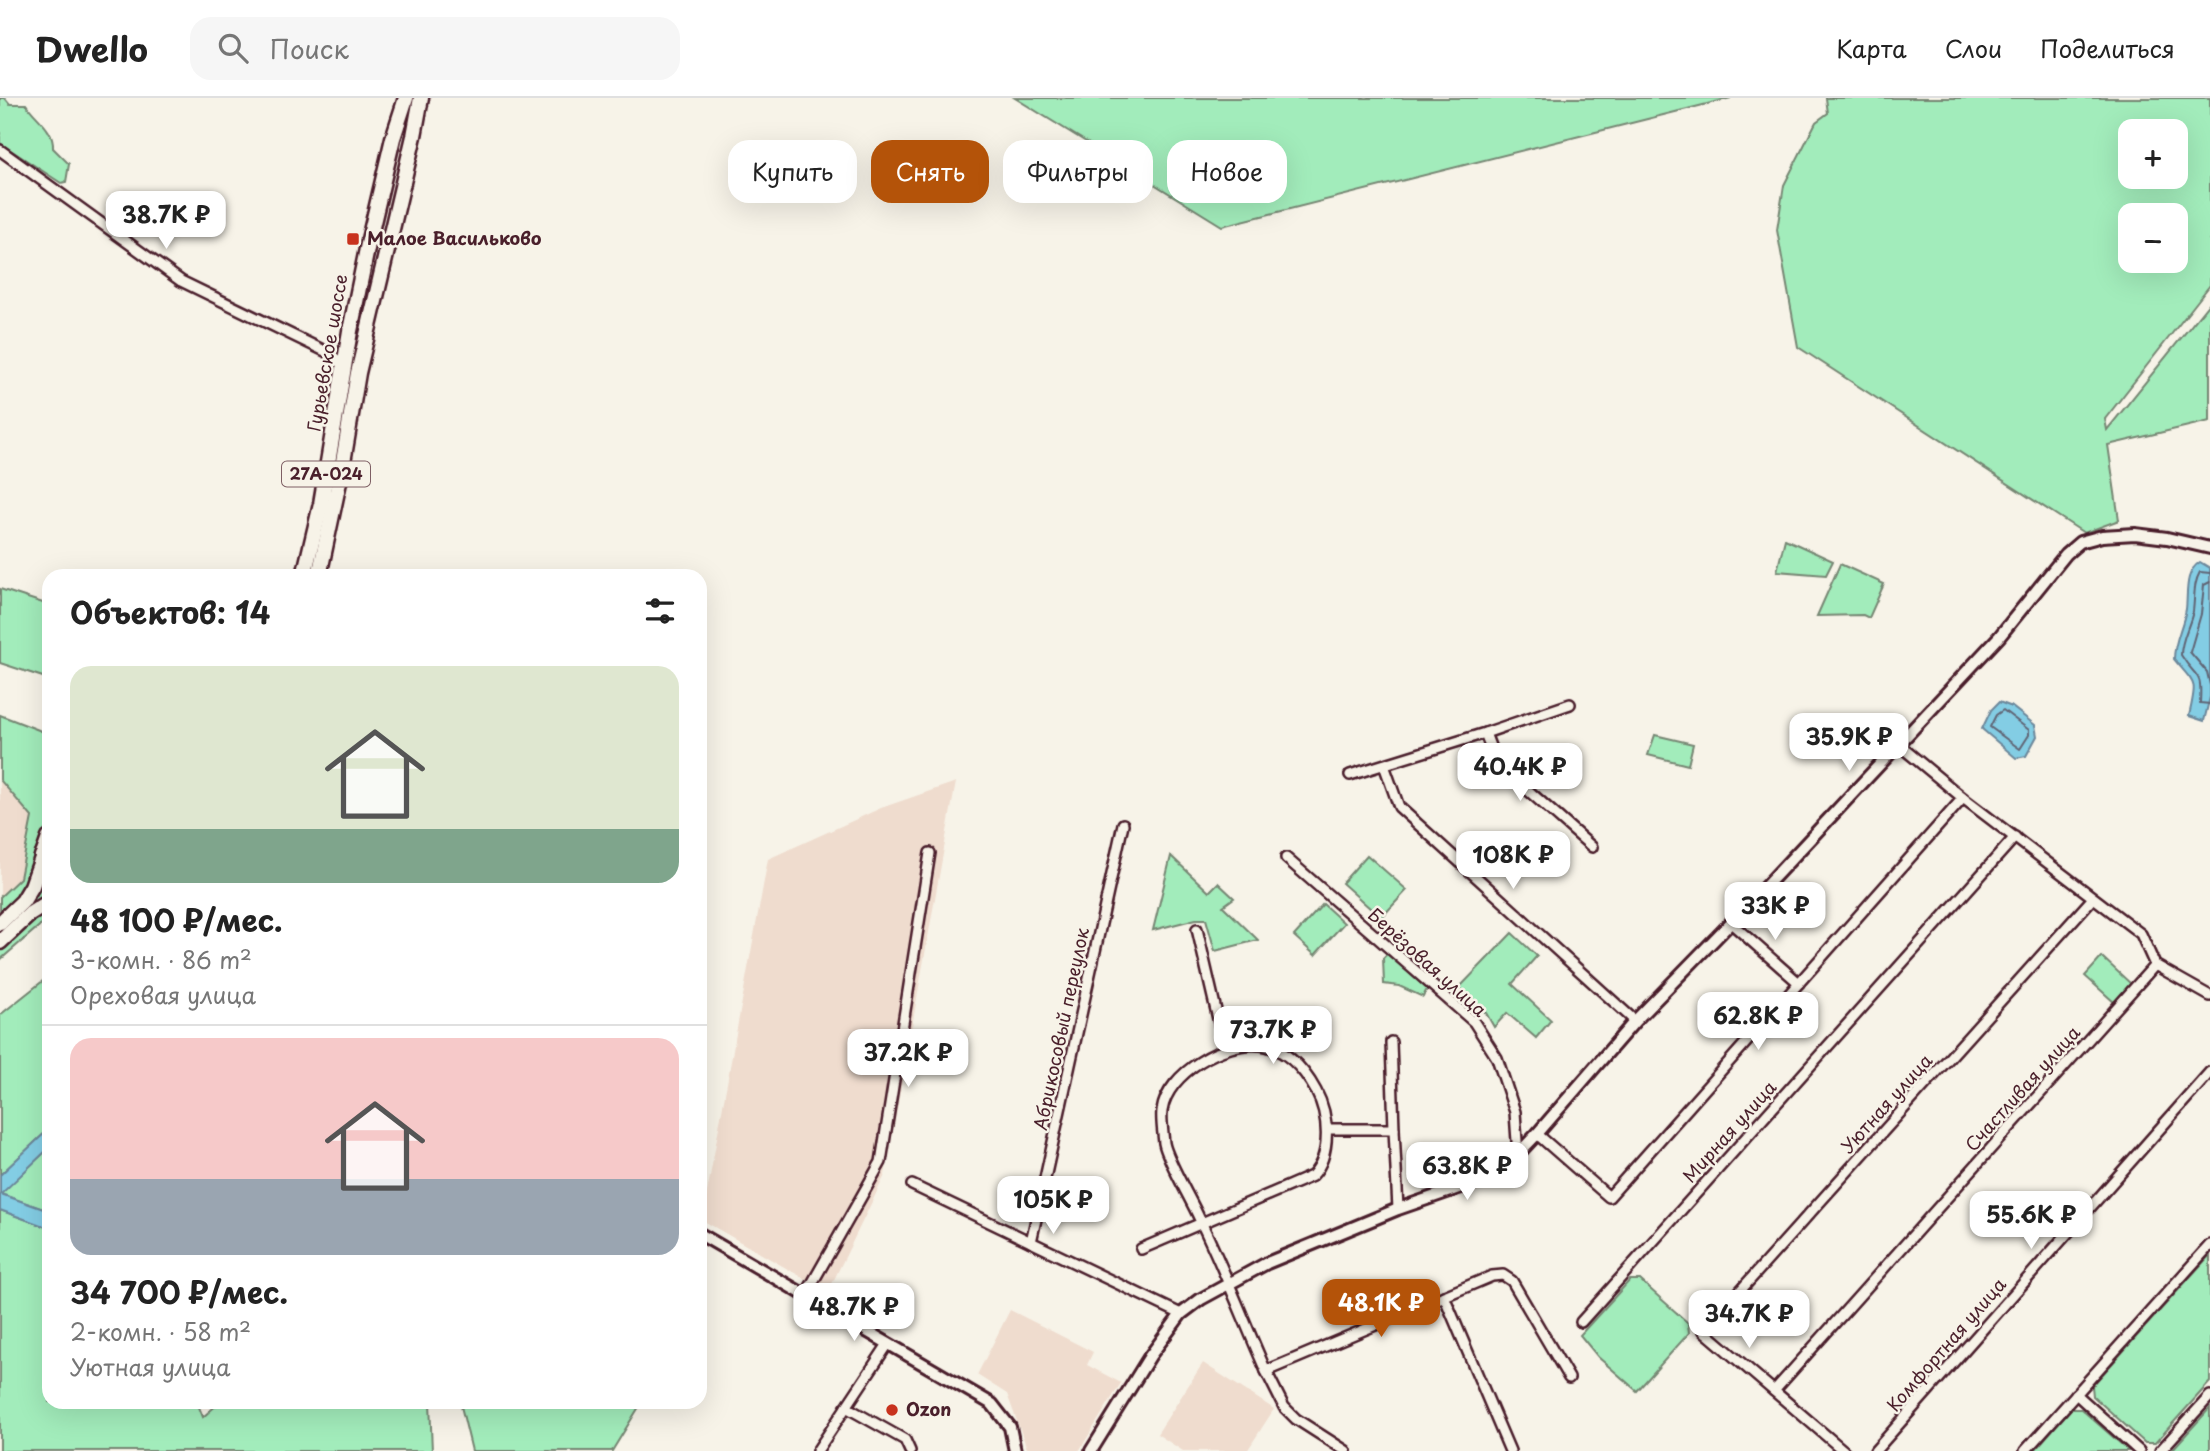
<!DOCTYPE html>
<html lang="ru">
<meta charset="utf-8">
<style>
:root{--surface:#fff;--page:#f6f6f6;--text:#222;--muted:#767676;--line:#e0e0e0;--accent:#b45309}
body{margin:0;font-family:"Playpen Sans",sans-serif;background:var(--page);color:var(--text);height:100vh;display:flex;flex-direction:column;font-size:26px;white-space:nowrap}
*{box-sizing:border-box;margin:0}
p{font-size:23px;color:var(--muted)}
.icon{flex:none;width:38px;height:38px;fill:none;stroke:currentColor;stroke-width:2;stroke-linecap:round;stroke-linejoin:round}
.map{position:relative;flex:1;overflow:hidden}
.panel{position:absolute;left:42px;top:471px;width:665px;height:840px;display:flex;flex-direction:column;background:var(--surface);border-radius:21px;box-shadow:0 7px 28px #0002}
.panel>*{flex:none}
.guide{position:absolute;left:728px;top:42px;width:665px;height:63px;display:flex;gap:14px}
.tools{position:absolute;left:2118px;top:21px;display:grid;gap:14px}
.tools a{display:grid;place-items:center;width:70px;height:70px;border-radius:14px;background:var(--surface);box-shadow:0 7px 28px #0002;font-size:35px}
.price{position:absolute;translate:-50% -60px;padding:0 16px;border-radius:14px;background:#fff;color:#222;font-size:23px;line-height:46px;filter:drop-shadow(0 2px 4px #0008)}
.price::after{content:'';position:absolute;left:50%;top:42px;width:21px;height:16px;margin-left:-10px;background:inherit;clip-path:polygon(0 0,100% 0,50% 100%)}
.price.active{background:var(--accent);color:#fff}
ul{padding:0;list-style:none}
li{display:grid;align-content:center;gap:14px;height:371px;padding:0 28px}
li+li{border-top:2px solid var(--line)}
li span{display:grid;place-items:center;height:217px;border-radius:21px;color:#555}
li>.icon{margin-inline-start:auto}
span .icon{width:126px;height:126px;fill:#fffc;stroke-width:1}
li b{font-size:30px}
h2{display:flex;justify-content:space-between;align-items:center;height:84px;padding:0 28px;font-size:30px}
.tag{padding:0 24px;border-radius:21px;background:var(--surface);box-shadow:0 7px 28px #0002;font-size:24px;line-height:63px}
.tag.active{background:var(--accent);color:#fff}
header{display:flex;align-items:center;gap:42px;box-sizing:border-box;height:98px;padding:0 35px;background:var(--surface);border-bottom:2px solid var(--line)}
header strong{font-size:33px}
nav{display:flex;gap:38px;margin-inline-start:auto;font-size:24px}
.search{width:490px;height:63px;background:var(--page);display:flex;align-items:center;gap:18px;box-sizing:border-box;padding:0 24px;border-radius:21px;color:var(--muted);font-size:26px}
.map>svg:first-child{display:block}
.built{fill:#efdcce}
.green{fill:#a2ecbb;stroke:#768673;stroke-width:2;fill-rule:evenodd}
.water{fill:#83cde4;stroke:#6c879a;stroke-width:2}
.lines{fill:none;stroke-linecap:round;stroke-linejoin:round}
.shore{stroke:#616575;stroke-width:2}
.minor-casing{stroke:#4a1f2b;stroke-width:14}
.tertiary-casing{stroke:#4a1f2b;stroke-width:16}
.primary-casing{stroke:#4a1f2b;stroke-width:19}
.minor{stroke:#f7f3e8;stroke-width:9}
.tertiary{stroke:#f7f3e8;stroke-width:10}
.primary{stroke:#f7f3e8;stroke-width:14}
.poi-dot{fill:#c8321e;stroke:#f7f3e8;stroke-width:2.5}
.labels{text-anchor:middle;stroke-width:5;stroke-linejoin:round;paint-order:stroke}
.shield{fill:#f7f3e8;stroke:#7e5f64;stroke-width:2}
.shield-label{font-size:16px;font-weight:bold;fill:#4a1f2b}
.poi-label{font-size:18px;font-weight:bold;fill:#4a1f2b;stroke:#f7f3e8;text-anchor:start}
.street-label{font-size:18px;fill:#4a1f2b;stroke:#f7f3e8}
</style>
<header>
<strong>Dwello</strong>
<div class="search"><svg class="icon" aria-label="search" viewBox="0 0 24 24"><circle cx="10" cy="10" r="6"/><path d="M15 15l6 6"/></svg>Поиск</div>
<nav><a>Карта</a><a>Слои</a><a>Поделиться</a></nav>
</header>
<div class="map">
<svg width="2210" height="1353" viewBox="0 0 2210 1353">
<rect width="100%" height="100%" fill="#f7f3e8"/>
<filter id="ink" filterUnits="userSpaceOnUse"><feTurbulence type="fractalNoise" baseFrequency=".0143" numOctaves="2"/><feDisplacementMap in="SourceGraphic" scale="14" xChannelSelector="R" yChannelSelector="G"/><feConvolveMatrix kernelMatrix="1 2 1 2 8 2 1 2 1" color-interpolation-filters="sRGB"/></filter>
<g filter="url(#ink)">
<g class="built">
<polygon points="0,682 32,719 20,780 0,799"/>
<polygon points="956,684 885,1077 828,1194 702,1122 768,761 881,710"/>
<polygon points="1010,1212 1093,1254 1087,1267 1121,1285 1079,1353 1028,1353 1007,1296 977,1277"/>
<polygon points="1203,1265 1274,1311 1247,1353 1183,1353 1157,1336"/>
</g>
<g class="green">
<path d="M 0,0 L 5,0 L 10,6 L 26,6 C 36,21 54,31 53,50 L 69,66 L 66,84 L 61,85 L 0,45 Z"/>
<polygon points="1015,0 1731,0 1222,128"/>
<path d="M 1826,0 L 2210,0 L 2210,187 L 2105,321 L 2107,332 L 2210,204 L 2210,323 L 2108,347 L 2119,422 L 2084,435 L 1798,249 L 1777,132 L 1784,87 L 1816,24 L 1828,15 ZM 2130,33 L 2175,33 L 2175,79 L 2130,79 ZM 2130,117 L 2175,117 L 2175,163 L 2130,163 Z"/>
<polygon points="1785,441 1833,463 1826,477 1777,473"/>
<polygon points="1840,466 1884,486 1869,520 1863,517 1817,518"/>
<polygon points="0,491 49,507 49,581 0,565"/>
<polygon points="0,617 49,636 49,823 44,824 0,862 0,799 20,780 32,719 0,682"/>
<polygon points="1655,637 1693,646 1688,667 1648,657"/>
<polygon points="1367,757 1407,792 1381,820 1342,785"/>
<polygon points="1171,758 1209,794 1218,785 1234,800 1223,808 1258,842 1215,853 1206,821 1196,821 1153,832"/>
<polygon points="1323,806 1344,825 1315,857 1294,838"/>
<polygon points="1512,835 1537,858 1512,886 1551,922 1536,940 1507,915 1494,929 1486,915 1459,890"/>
<polygon points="1388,855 1427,891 1423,899 1399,888 1384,886 1383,860"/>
<polygon points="2102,859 2131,886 2115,905 2085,878"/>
<polygon points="49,878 49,1031 0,1077 0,917"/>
<polygon points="49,1050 49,1113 0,1096"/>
<polygon points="0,1112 49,1130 49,1304 197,1304 203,1319 220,1304 430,1304 432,1353 0,1353"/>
<polygon points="2210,1157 2210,1284 2155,1345 2145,1345 2093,1298 2092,1288"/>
<polygon points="1630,1182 1640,1182 1688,1225 1689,1235 1637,1293 1598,1259 1580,1237"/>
<polygon points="460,1304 642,1304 612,1353 472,1353"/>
<polygon points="2210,1310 2210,1353 2171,1353"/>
<polygon points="2071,1311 2081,1311 2129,1353 2034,1353"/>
</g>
<g class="water">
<path d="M 2200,464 L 2210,470 L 2210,599 L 2204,623 L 2189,618 C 2197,582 2197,589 2174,561 C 2174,543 2183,529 2186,511 C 2188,495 2184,474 2200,464 Z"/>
<polygon points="1999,604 2012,609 2035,627 2037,638 2026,658 2016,660 1982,631 1991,612"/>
<polygon points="49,1031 49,1050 1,1096 49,1113 49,1130 0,1112 0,1077"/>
</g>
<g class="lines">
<g class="shore">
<path d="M 2210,475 L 2200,474 C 2193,486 2195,499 2193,513 C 2190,528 2181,541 2181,557 C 2197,583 2202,571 2200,605 L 2210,606"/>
<polyline points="2210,484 2204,487 2201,516 2190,554 2207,574 2210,587"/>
<polygon points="2003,612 2029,632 2029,637 2020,651 1990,629 1996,617"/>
</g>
<defs>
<g id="minor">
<polyline points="0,52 181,183 331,256 340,265 343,272"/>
<polyline points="1485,635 1496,664 1592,749"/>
<polyline points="1899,647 1963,700 2141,836 2155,867 2210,898"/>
<polyline points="1384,667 1399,709 1635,923"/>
<polyline points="1350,677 1485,635 1570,606"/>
<polyline points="1286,760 1474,924 1497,960 1515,1014 1518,1058"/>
<polyline points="1731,825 1799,885"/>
<polyline points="1197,831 1225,951"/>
<polyline points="1391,944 1394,1031"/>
<polyline points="1327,1031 1394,1031 1398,1111"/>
<polyline points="1537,1036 1609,1099 1963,700"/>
<polyline points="912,1087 1181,1216"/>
<polyline points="1031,1144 1123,726"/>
<path d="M 1141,1151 L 1312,1078 C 1332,1057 1329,1017 1316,993 C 1304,971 1287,951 1261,947 C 1225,942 1167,975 1162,1013 C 1161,1022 1163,1035 1164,1045 C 1167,1062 1192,1103 1200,1122 C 1224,1171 1244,1223 1266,1273 L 1492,1178 L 1503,1177 L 1512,1183 L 1569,1280"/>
<polyline points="805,1198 881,1064 930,755"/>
<polyline points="1444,1198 1510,1353"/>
<polyline points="1581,1224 2015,739"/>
<polyline points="1266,1273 1284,1309 1296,1321 1346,1353"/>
<polyline points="1774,1293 2155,867"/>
<polyline points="2076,1296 2139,1353"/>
<polyline points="846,1309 905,1342 910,1353"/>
<polyline points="817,1353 888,1246"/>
<polyline points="1844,1353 1704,1233 2093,800"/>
<polyline points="1875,1353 2210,974"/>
<polyline points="2025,1353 2210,1147"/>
<polyline points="2160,1353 2210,1298"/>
</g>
<g id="tertiary">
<polyline points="700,1136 992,1306 1010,1329 1015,1353"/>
<polyline points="1091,1353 1150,1258 1181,1216 1201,1201 1267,1165 1398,1111 1499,1076 1537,1036 1635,923 1751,804 1999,539 2066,456 2080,444 2102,438 2135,436 2167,440 2210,450"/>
</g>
<g id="primary">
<polyline points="304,478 321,406 350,233 368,146 393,40 406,0"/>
<polyline points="319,478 342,370 358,275 414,38 421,0"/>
<polyline points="42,758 49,778"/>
<polyline points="0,825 23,803 32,788 49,740"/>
<polyline points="0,844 30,816 49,804"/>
</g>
</defs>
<use href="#minor" class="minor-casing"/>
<use href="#tertiary" class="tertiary-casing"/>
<use href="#primary" class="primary-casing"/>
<use href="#minor" class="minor"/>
<use href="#tertiary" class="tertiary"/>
<use href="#primary" class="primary"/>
</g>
</g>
<g class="poi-dot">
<rect x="346" y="134" width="14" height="14" rx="3.5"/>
<circle cx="892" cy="1312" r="7"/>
</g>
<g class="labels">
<rect class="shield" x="282" y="363.5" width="88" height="25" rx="5"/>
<g class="shield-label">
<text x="326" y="382">27А-024</text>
</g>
<g class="poi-label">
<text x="367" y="147">Малое Васильково</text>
<text x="906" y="1318">Ozon</text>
</g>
<g class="street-label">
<text transform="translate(328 255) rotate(-80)" y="6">Гурьевское шоссе</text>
<text transform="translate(1427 865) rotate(42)" y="6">Берёзовая улица</text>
<text transform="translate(1062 931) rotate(-78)" y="6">Абрикосовый переулок</text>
<text transform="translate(2023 991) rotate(-48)" y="6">Счастливая улица</text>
<text transform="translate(1887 1006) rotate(-48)" y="6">Уютная улица</text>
<text transform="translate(1730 1034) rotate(-48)" y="6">Мирная улица</text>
<text transform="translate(1947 1247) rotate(-49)" y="6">Комфортная улица</text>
</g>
</g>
</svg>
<div class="tools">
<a>+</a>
<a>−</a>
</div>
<b class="price" style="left:166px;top:153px">38.7K ₽</b>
<b class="price" style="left:1849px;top:675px">35.9K ₽</b>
<b class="price" style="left:1520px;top:705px">40.4K ₽</b>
<b class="price" style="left:1513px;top:793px">108K ₽</b>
<b class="price" style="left:1775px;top:844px">33K ₽</b>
<b class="price" style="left:1758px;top:954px">62.8K ₽</b>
<b class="price" style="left:1273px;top:968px">73.7K ₽</b>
<b class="price" style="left:908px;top:991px">37.2K ₽</b>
<b class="price" style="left:1467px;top:1104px">63.8K ₽</b>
<b class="price" style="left:1053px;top:1138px">105K ₽</b>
<b class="price" style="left:2031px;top:1153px">55.6K ₽</b>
<b class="price active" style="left:1381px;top:1241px">48.1K ₽</b>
<b class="price" style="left:854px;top:1245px">48.7K ₽</b>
<b class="price" style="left:1749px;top:1252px">34.7K ₽</b>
<div class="guide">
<a class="tag">Купить</a>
<a class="tag active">Снять</a>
<a class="tag">Фильтры</a>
<a class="tag">Новое</a>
</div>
<section class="panel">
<h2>Объектов: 14<svg class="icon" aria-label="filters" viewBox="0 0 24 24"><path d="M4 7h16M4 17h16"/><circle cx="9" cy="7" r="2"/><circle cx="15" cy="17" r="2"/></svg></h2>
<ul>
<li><span style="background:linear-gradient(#dfe7d0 75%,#7fa58c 0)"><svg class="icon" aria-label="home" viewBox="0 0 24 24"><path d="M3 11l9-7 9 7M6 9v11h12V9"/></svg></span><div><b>48 100 ₽/мес.</b><p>3-комн. · 86 m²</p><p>Ореховая улица</p></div></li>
<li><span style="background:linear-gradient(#f6c9c9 65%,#9aa5b1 0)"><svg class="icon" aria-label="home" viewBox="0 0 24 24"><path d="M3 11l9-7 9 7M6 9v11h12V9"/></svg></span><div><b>34 700 ₽/мес.</b><p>2-комн. · 58 m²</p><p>Уютная улица</p></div></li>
</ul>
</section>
</div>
